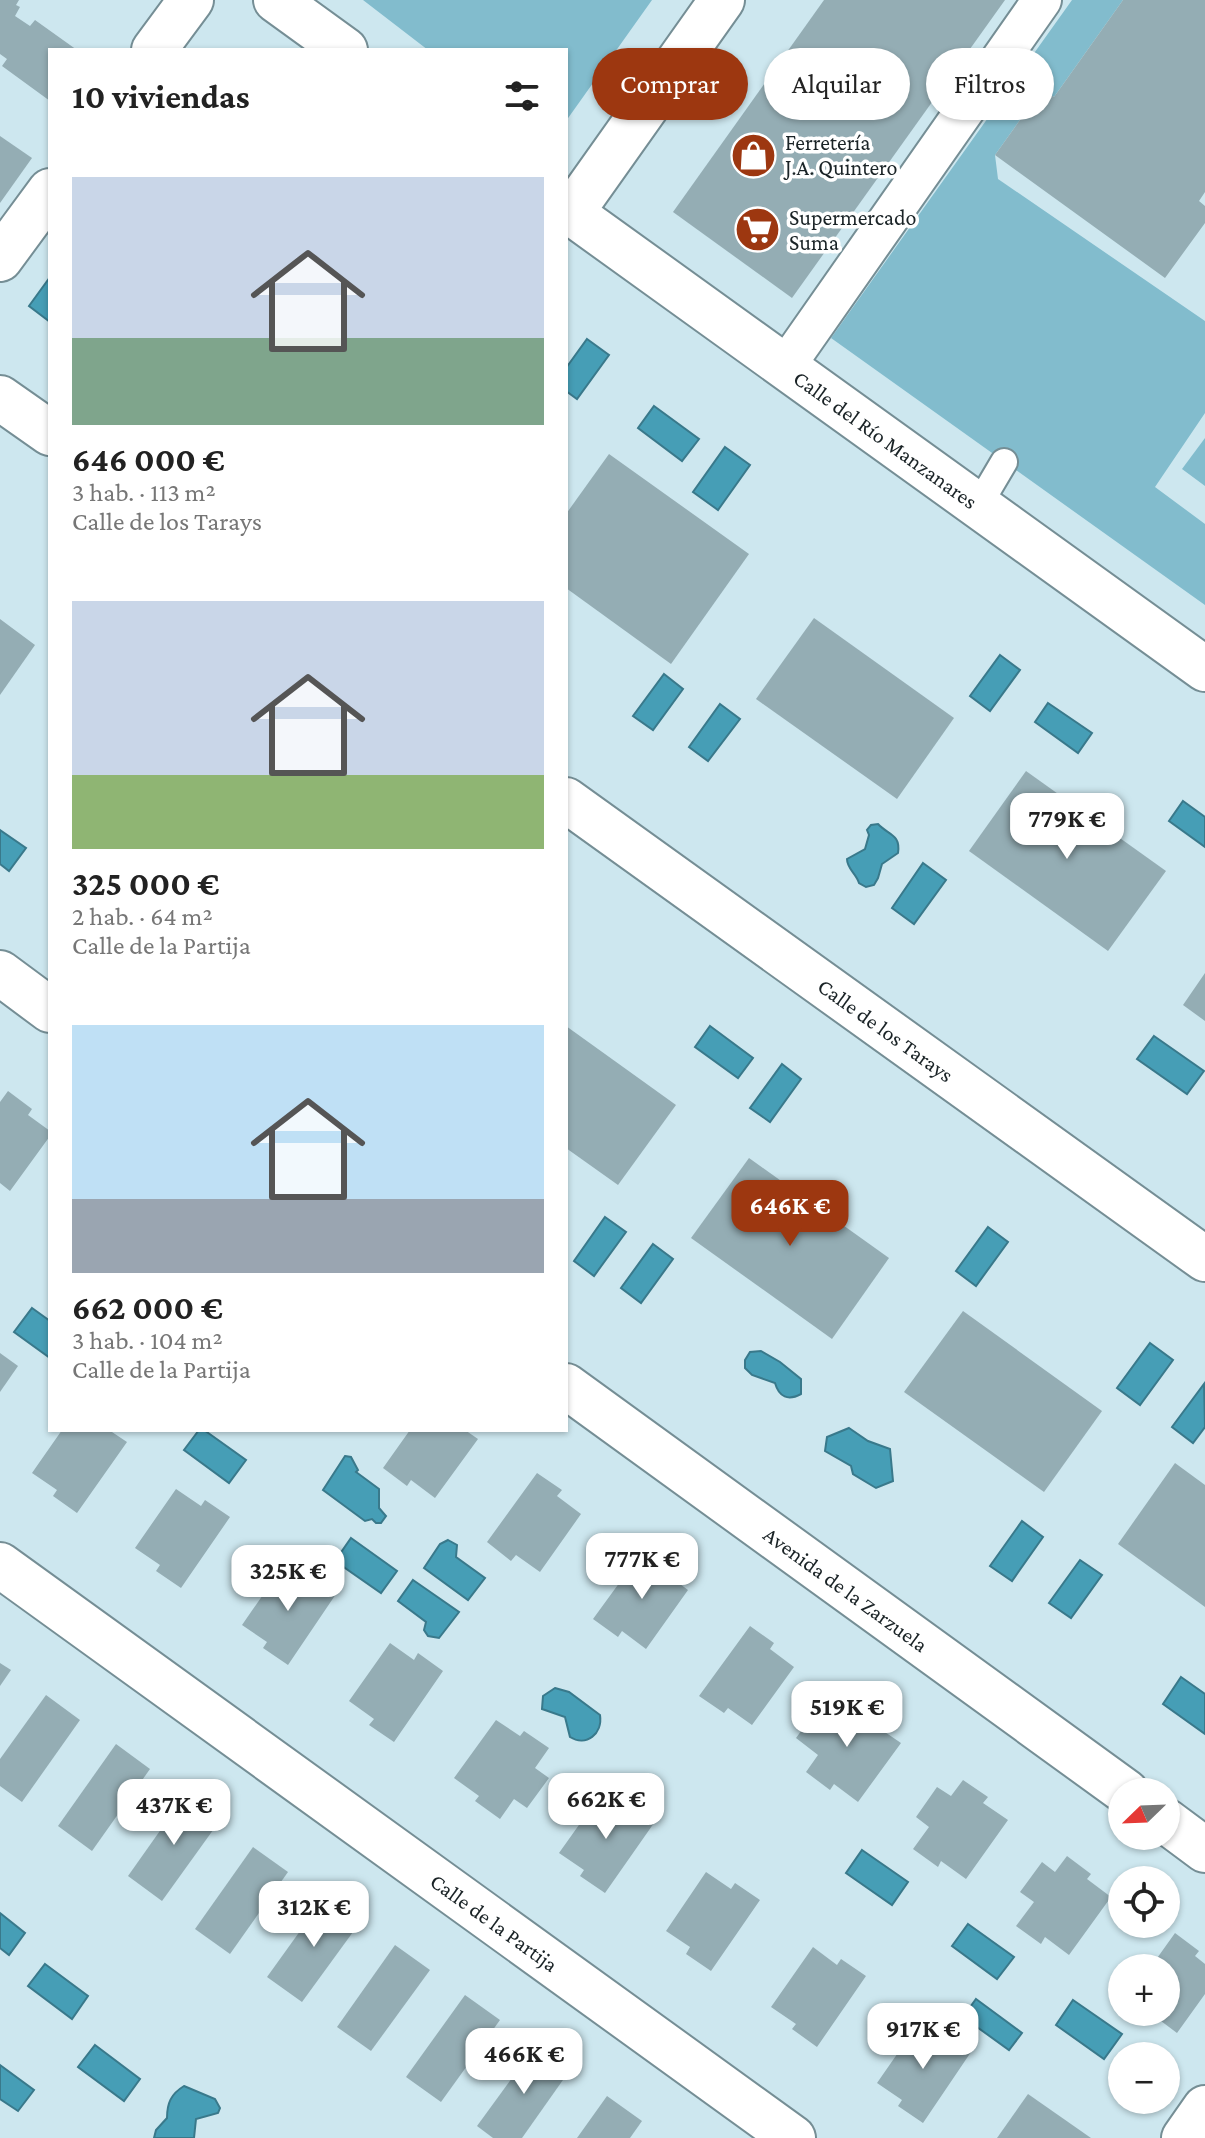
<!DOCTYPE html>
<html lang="es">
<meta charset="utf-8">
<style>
:root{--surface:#fff;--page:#f2f2f2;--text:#222;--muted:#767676;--accent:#9d3710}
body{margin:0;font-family:"Crimson Pro",serif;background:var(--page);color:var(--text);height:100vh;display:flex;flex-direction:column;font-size:30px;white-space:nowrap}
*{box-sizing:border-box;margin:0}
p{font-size:26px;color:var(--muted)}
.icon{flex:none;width:44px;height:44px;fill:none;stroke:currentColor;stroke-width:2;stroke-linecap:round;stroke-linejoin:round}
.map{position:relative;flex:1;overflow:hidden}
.drawer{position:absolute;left:48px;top:48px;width:520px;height:1384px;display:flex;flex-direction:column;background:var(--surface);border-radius:0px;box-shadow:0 2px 6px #0004}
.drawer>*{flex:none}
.hud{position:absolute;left:592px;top:48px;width:492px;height:72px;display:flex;gap:16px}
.needle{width:52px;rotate:247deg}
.controls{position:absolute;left:1108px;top:1778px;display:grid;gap:16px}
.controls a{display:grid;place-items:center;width:72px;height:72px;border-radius:50%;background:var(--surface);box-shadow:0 2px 6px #0004;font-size:40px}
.price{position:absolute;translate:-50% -68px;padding:0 18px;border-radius:16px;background:#fff;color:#222;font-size:26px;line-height:52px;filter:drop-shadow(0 2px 4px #0008)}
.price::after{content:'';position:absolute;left:50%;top:48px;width:24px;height:18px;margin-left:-12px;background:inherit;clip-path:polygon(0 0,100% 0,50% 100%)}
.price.on{background:var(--accent);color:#fff}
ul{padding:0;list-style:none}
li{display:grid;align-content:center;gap:16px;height:424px;padding:0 24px}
li span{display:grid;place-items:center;height:248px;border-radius:0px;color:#555}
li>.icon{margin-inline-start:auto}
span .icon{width:144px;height:144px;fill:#fffc;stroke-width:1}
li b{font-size:34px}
h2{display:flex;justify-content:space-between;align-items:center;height:96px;padding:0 24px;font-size:34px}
.tag{padding:0 28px;border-radius:36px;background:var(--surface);box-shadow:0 2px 6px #0004;font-size:28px;line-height:72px}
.tag.on{background:var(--accent);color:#fff}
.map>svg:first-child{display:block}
.green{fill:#82bccd}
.water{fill:#469eb6;stroke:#39798b;stroke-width:2}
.building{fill:#94adb4}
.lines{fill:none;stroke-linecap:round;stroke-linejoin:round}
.service-casing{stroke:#758e95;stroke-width:30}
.pedestrian-casing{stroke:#758e95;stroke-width:42}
.minor-casing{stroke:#758e95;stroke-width:48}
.service{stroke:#fff;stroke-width:26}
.pedestrian{stroke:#fff;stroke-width:38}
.minor{stroke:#fff;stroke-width:44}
.labels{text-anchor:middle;stroke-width:7;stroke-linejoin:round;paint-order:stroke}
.poi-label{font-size:22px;fill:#1a2326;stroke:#fff;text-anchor:start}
.street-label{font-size:22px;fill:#1a2326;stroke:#fff}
</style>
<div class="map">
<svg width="1205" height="2138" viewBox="0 0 1205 2138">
<rect width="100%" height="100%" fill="#cde7ef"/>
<g class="green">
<polygon points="363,0 652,0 566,121 566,50 428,50"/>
<polygon points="1072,0 1123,0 1054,97 1042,89 995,155 998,179 1205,321 1205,413 1155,487 1205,524 1205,605 831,338"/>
<polygon points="1205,438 1205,486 1182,469"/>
</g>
<g class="water">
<polygon points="50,277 50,322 29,306"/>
<polygon points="587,339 609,355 577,399 566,391 566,368"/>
<polygon points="654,406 699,439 682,461 638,428"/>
<polygon points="725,447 750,465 718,510 693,492"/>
<polygon points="1000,655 1020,670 990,711 970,696"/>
<polygon points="664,674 683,689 653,730 633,716"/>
<polygon points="1048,703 1092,733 1078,753 1035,722"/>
<polygon points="720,704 740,719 708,761 689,747"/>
<polygon points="1183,801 1205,817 1205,847 1169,821"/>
<path d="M 878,824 C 888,835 901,834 898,853 L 882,864 L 878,878 L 874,885 L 866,887 L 859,883 C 856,873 847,869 847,859 L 865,849 L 869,835 L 867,830 L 871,825 Z"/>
<polygon points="0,830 26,848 9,871 0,864"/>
<polygon points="923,863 946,880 914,924 892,908"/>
<polygon points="710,1026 753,1058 738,1078 695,1047"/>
<polygon points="1154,1036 1204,1071 1187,1094 1137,1059"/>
<polygon points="782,1064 801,1079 770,1122 750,1108"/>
<polygon points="605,1217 626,1232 594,1276 574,1261"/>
<polygon points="988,1227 1008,1242 976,1286 956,1271"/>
<polygon points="653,1244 673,1259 641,1303 621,1288"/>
<polygon points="32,1308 50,1321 50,1358 14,1332"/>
<polygon points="1150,1343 1173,1360 1140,1405 1117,1388"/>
<path d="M 761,1351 L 780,1362 L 801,1379 L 801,1394 C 788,1401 779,1397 775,1383 L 752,1375 L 745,1368 L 745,1360 L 750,1352 Z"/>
<polygon points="1204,1384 1205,1427 1193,1443 1172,1427"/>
<polygon points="849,1428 868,1441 890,1449 893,1481 876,1488 853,1474 851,1466 825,1451 827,1437"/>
<polygon points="199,1430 204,1430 246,1460 229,1483 184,1450"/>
<polygon points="345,1456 351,1457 358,1470 356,1472 379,1489 379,1508 386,1516 381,1523 376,1523 372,1519 365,1521 323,1490"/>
<polygon points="1022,1521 1043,1537 1012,1581 990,1566"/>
<polygon points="351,1538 397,1571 381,1593 335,1561"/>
<polygon points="448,1540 457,1545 456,1557 485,1578 468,1600 424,1568 440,1544"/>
<polygon points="1080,1560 1102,1575 1071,1618 1049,1603"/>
<polygon points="413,1580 459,1612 439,1638 428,1636 424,1630 426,1622 398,1601"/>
<polygon points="1181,1677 1205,1694 1205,1734 1163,1704"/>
<path d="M 555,1688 L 569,1692 L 600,1715 C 603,1734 586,1747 570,1737 L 565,1717 L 542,1709 L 543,1696 Z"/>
<polygon points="862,1850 908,1882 892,1905 846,1873"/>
<polygon points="0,1913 25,1933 9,1955 0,1948"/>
<polygon points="968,1924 1014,1957 997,1979 952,1946"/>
<polygon points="45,1964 88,1996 72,2019 28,1986"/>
<polygon points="976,1999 1022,2033 1009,2050 963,2017"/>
<polygon points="1073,2000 1122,2034 1104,2059 1056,2025"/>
<polygon points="95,2045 140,2079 124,2101 78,2067"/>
<polygon points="0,2065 34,2090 18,2111 0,2099"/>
<path d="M 184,2086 L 215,2099 L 220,2108 L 218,2113 L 196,2119 L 194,2138 L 154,2138 L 156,2130 L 167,2118 C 167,2103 171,2094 184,2086 Z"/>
</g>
<g class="building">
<polygon points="0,0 19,0 16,5 20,7 15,16 30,26 35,20 77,50 50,50 50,101 2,66 7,59 0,54"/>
<polygon points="824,0 1005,0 792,298 673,212"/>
<polygon points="1123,0 1205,0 1205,192 1199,201 1205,206 1205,223 1165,278 995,155 1042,89 1054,97"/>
<polygon points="0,136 32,158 0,203"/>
<polygon points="609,454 749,554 671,664 566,588 566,514"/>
<polygon points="814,618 954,718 897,799 756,699"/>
<polygon points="0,619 35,645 0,695"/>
<polygon points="1026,771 1166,871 1108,951 969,851"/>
<polygon points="1205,973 1205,1021 1183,1005"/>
<polygon points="566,1026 676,1105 618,1185 566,1148"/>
<polygon points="8,1091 32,1109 28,1115 50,1131 50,1136 10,1191 0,1183 0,1102"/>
<polygon points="749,1158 889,1258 832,1339 691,1238"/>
<polygon points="963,1311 1102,1411 1044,1492 904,1392"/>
<polygon points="0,1353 18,1366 0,1392"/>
<polygon points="62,1430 109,1430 127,1442 77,1513 53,1496 57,1490 32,1473"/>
<polygon points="410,1430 465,1430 478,1439 435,1498 411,1480 407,1486 383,1468"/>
<polygon points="1175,1463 1205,1485 1205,1607 1118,1544"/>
<polygon points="537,1473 562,1490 557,1496 581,1514 540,1572 516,1555 511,1561 487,1542"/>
<polygon points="176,1489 201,1506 205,1500 230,1517 181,1588 156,1571 160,1565 135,1548"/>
<polygon points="644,1549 668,1567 664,1572 688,1590 646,1649 622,1631 618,1637 593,1619"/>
<polygon points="283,1566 308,1583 312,1577 336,1594 288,1665 263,1648 267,1642 242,1625"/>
<polygon points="750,1626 774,1643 770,1649 794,1667 752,1725 728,1708 724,1713 699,1696"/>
<polygon points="390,1643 414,1660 418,1653 443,1671 394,1742 369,1725 374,1719 349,1701"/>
<polygon points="0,1663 11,1670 0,1686"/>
<polygon points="46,1695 80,1720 22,1802 0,1786 0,1759"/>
<polygon points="856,1702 880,1720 876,1726 901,1743 858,1802 834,1784 830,1790 806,1772 818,1755 796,1738 821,1704 843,1720"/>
<polygon points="496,1720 520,1736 524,1731 549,1748 535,1768 549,1778 527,1808 514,1799 500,1819 475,1801 479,1796 454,1778"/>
<polygon points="116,1744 150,1769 92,1851 58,1826"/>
<polygon points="963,1780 988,1797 983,1803 1008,1820 966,1879 941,1861 938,1867 913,1849 929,1827 916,1817 937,1787 951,1796"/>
<polygon points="186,1794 221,1819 162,1901 128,1876"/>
<polygon points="601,1794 625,1811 629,1805 654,1823 605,1893 580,1876 584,1870 559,1853"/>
<polygon points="253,1847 288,1872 230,1954 195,1929"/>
<polygon points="1067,1856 1091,1874 1087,1879 1111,1897 1069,1955 1045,1937 1041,1944 1016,1926 1034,1902 1020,1892 1042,1862 1055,1872"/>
<polygon points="706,1872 731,1889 735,1883 760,1900 711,1971 686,1954 690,1947 666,1931"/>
<polygon points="326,1895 361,1921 302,2002 267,1977"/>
<polygon points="1175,1933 1199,1951 1195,1956 1205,1964 1205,1994 1177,2033 1153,2015 1149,2021 1137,2012 1166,2012 1166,1968 1150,1968"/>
<polygon points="395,1945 430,1970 371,2051 337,2027"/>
<polygon points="813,1947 837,1965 841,1959 866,1976 817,2047 792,2029 796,2024 771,2007"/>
<polygon points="465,1995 500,2020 441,2102 406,2077"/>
<polygon points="918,2024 943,2041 947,2035 971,2052 923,2123 898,2106 902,2100 877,2083"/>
<polygon points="536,2045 570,2070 522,2138 493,2138 477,2126"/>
<polygon points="1028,2094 1091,2138 997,2138"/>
<polygon points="607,2096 642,2121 630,2138 577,2138"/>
</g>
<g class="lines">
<defs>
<polyline id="service" points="978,506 1004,462"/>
<polyline id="pedestrian" points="785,367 1042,0"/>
<g id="minor">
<polyline points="276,0 345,50"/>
<polyline points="154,50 191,0"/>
<path id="s1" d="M 566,209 L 1205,669"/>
<polyline points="571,213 722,0"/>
<polyline points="0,259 50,191"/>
<polyline points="0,398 50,433"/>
<path id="s2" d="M 566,800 L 1205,1259"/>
<polyline points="0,973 50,1010"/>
<path id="s3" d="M 566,1386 L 1126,1792"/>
<path id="s4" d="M 0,1565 L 793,2138"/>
<polyline points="1166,1821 1205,1850"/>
<polyline points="1184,2138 1205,2108"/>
</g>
</defs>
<use href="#service" class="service-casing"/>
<use href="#pedestrian" class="pedestrian-casing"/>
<use href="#minor" class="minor-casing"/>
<use href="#service" class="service"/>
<use href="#pedestrian" class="pedestrian"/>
<use href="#minor" class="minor"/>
</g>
<defs>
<symbol id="shop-disc" viewBox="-11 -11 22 22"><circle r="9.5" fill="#9d3710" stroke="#fff"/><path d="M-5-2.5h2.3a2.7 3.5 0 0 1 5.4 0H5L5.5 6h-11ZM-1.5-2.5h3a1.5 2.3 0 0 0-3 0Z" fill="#fff"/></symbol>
<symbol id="supermarket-disc" viewBox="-11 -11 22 22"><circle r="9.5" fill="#9d3710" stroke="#fff"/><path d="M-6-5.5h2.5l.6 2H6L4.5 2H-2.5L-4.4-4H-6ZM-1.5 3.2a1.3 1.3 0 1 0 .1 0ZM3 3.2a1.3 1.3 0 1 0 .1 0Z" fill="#fff"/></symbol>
</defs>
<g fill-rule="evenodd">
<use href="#shop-disc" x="728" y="130" width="51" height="51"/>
<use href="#supermarket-disc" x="732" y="204" width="51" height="51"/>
</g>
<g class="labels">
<g class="poi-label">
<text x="785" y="150">Ferretería<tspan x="785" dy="25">J.A. Quintero</tspan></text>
<text x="789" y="225">Supermercado<tspan x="789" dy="25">Suma</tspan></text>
</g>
<g class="street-label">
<text dy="8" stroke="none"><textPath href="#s1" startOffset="394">Calle del Río Manzanares</textPath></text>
<text dy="8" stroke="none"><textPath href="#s2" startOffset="394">Calle de los Tarays</textPath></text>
<text dy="8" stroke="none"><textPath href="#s3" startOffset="346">Avenida de la Zarzuela</textPath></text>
<text dy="8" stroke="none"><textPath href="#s4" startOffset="610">Calle de la Partija</textPath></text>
</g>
</g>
</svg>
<div class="controls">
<a><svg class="needle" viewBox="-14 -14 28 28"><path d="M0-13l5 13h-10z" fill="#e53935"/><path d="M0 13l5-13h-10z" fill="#767676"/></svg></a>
<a><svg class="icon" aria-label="locate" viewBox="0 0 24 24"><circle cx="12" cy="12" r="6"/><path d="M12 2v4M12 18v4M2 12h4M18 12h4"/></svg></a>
<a>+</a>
<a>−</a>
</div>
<b class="price" style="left:1067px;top:861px">779K €</b>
<b class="price on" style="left:790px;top:1248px">646K €</b>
<b class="price" style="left:642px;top:1601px">777K €</b>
<b class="price" style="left:288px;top:1613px">325K €</b>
<b class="price" style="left:847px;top:1749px">519K €</b>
<b class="price" style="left:606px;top:1841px">662K €</b>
<b class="price" style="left:174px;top:1847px">437K €</b>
<b class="price" style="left:314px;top:1949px">312K €</b>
<b class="price" style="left:923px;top:2071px">917K €</b>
<b class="price" style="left:524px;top:2096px">466K €</b>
<div class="hud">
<a class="tag on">Comprar</a>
<a class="tag">Alquilar</a>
<a class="tag">Filtros</a>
</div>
<section class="drawer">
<h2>10 viviendas<svg class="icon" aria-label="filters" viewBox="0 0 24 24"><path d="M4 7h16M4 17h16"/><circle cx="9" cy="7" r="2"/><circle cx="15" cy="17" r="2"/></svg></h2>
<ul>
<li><span style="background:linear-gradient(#c9d6e8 65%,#7fa58c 0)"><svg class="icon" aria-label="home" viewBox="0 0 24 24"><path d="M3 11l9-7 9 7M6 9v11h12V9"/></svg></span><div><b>646 000 €</b><p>3 hab. · 113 m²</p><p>Calle de los Tarays</p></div></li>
<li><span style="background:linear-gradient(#c9d6e8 70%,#8fb573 0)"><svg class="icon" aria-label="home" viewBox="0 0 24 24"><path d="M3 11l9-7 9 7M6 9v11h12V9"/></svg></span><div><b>325 000 €</b><p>2 hab. · 64 m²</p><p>Calle de la Partija</p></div></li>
<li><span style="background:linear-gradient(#bfe0f5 70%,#9aa5b1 0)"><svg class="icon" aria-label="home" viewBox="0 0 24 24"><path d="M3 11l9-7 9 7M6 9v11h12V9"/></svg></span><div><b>662 000 €</b><p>3 hab. · 104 m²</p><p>Calle de la Partija</p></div></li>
</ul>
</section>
</div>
